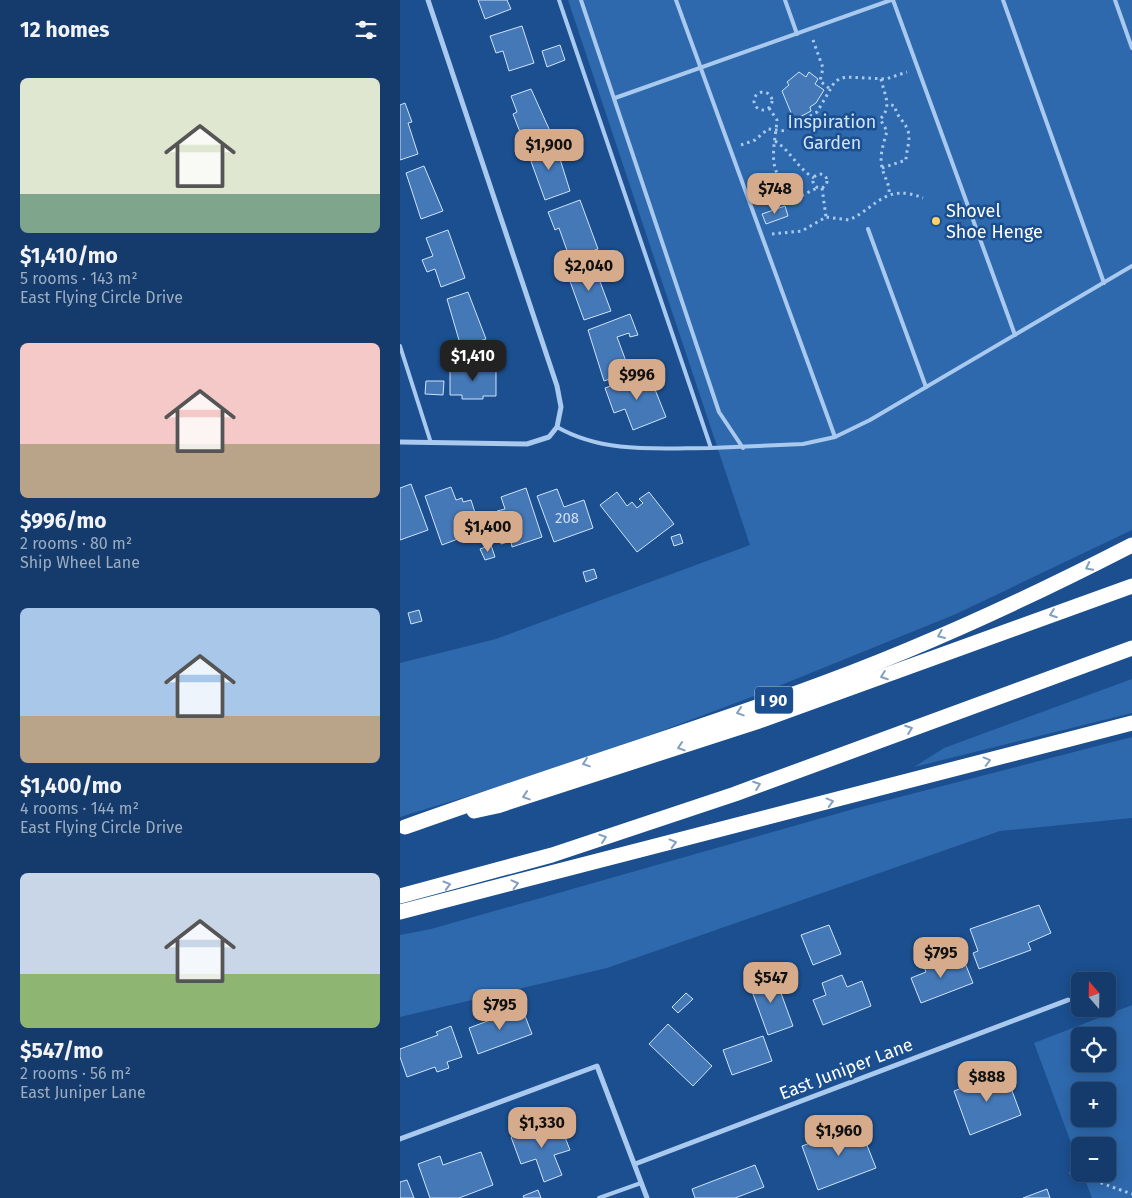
<!DOCTYPE html>
<meta charset="utf-8">
<style>
:root{--surface:#143b6b;--page:#1d4271;--text:#f1f3f6;--muted:#9dadc1;--line:#33557e;--accent:#d6ab8b}
body{margin:0;font-family:"Fira Sans",sans-serif;background:var(--page);color:var(--text);height:100vh;display:flex;flex-direction:column;font-size:19px;white-space:nowrap}
*{box-sizing:border-box;margin:0}
p{font-size:16px;color:var(--muted)}
.icon{flex:none;width:28px;height:28px;fill:none;stroke:currentColor;stroke-width:2;stroke-linecap:round;stroke-linejoin:round}
.map{position:relative;flex:1;overflow:hidden}
.drawer{display:flex;flex-direction:column;background:var(--surface);width:400px}
.drawer>*{flex:none}
.needle{width:32px;rotate:340deg}
.buttons{position:absolute;left:671px;top:972px;display:grid;gap:10px}
.buttons a{display:grid;place-items:center;width:45px;height:45px;border-radius:8px;background:var(--surface);box-shadow:0 2px 12px #0003,0 0 0 1px var(--line);font-size:25px}
.price{position:absolute;translate:-50% -42px;padding:0 11px;border-radius:10px;background:var(--accent);color:#111;font-size:16px;line-height:32px;filter:drop-shadow(0 1px 2px #0008)}
.price::after{content:'';position:absolute;left:50%;top:30px;width:15px;height:11px;margin-left:-8px;background:inherit;clip-path:polygon(0 0,100% 0,50% 100%)}
.price.current{background:#222;color:#fff}
ul{padding:0;list-style:none}
li{display:grid;align-content:center;gap:10px;height:265px;padding:0 20px}
li span{display:grid;place-items:center;height:155px;border-radius:8px;color:#555}
li>.icon{margin-inline-start:auto}
span .icon{width:90px;height:90px;fill:#fffc;stroke-width:1}
li b{font-size:21px}
h2{display:flex;justify-content:space-between;align-items:center;height:60px;padding:0 20px;font-size:21px}
main{display:flex;flex:1;min-height:0}
.map>svg:first-child{display:block}
.green{fill:#2e69ad;fill-rule:evenodd}
.building{fill:#4478b7;stroke:#cfe3fa}
.lines{fill:none;stroke-linecap:round;stroke-linejoin:round}
.path{stroke:#a9c9ee;stroke-width:3;stroke-dasharray:2.5 4;stroke-linecap:butt}
.service{stroke:#a9c9ee;stroke-width:4}
.minor{stroke:#a9c9ee;stroke-width:5}
.motorway{stroke:#fff;stroke-width:15}
.oneway{stroke:#829ec1}
.poi-dot{fill:#ffd166;stroke:#1b4f8f;stroke-width:2}
.labels{text-anchor:middle;stroke-width:5;stroke-linejoin:round;paint-order:stroke}
.number-label{font-size:15px;fill:#d0dded}
.shield{fill:#1b4f8f;stroke:#bbcadd;stroke-width:1}
.shield-label{font-size:16px;font-weight:bold;fill:#fff}
.park-label{font-size:18px;fill:#cfe3fa;stroke:#1b4f8f}
.poi-label{font-size:18px;fill:#fff;stroke:#1b4f8f;text-anchor:start}
.street-label{font-size:18px;fill:#fff;stroke:#1b4f8f}
</style>
<main>
<section class="drawer">
<h2>12 homes<svg class="icon" aria-label="filters" viewBox="0 0 24 24"><path d="M4 7h16M4 17h16"/><circle cx="9" cy="7" r="2"/><circle cx="15" cy="17" r="2"/></svg></h2>
<ul>
<li><span style="background:linear-gradient(#dfe7d0 75%,#7fa58c 0)"><svg class="icon" aria-label="home" viewBox="0 0 24 24"><path d="M3 11l9-7 9 7M6 9v11h12V9"/></svg></span><div><b>$1,410/mo</b><p>5 rooms · 143 m²</p><p>East Flying Circle Drive</p></div></li>
<li><span style="background:linear-gradient(#f6c9c9 65%,#b9a48a 0)"><svg class="icon" aria-label="home" viewBox="0 0 24 24"><path d="M3 11l9-7 9 7M6 9v11h12V9"/></svg></span><div><b>$996/mo</b><p>2 rooms · 80 m²</p><p>Ship Wheel Lane</p></div></li>
<li><span style="background:linear-gradient(#a9c7e8 70%,#b9a48a 0)"><svg class="icon" aria-label="home" viewBox="0 0 24 24"><path d="M3 11l9-7 9 7M6 9v11h12V9"/></svg></span><div><b>$1,400/mo</b><p>4 rooms · 144 m²</p><p>East Flying Circle Drive</p></div></li>
<li><span style="background:linear-gradient(#c9d6e8 65%,#8fb573 0)"><svg class="icon" aria-label="home" viewBox="0 0 24 24"><path d="M3 11l9-7 9 7M6 9v11h12V9"/></svg></span><div><b>$547/mo</b><p>2 rooms · 56 m²</p><p>East Juniper Lane</p></div></li>
</ul>
</section>
<div class="map">
<svg width="732" height="1198" viewBox="0 0 732 1198">
<rect width="100%" height="100%" fill="#1b4f8f"/>
<g class="green">
<polygon points="168,0 732,0 732,530 556,614 354,696 179,762 0,817 0,663 96,639 350,545"/>
<polygon points="732,679 732,713 514,767 544,748"/>
<polygon points="732,737 732,818 600,831 207,968 0,1017 0,935 31,929 457,808"/>
<path d="M 732,1005 L 732,1198 L 692,1198 L 683,1174 L 708,1174 L 708,1146 L 680,1146 L 680,1167 L 634,1043 ZM 680,1036 L 708,1036 L 708,1064 L 680,1064 ZM 708,1091 L 708,1119 L 680,1119 L 680,1091 Z"/>
</g>
<g class="building">
<polygon points="78,0 107,0 111,9 85,19"/>
<polygon points="122,26 134,63 109,71 103,51 96,53 90,36"/>
<polygon points="160,45 165,60 147,67 142,51"/>
<polygon points="399,72 406,77 409,72 418,79 415,84 424,90 416,103 410,107 411,111 394,120 382,91 389,85 387,82"/>
<polygon points="131,89 150,131 123,140 113,114 117,112 111,96"/>
<polygon points="5,103 12,122 8,123 18,154 0,160 0,105"/>
<polygon points="155,143 170,191 145,200 128,153"/>
<polygon points="24,166 43,211 21,219 6,173"/>
<polygon points="180,200 198,249 170,259 159,228 155,230 148,212"/>
<polygon points="385,206 388,216 366,224 362,214"/>
<polygon points="48,230 65,278 41,287 35,269 27,272 22,260 33,256 26,238"/>
<polygon points="193,263 211,311 184,320 167,273"/>
<polygon points="68,292 86,339 61,347 47,299"/>
<polygon points="230,314 238,335 230,337 229,333 217,337 230,372 204,381 188,330"/>
<polygon points="50,366 96,366 96,396 83,396 83,399 62,399 62,395 50,395"/>
<polygon points="248,372 266,417 233,430 225,409 214,413 205,388"/>
<polygon points="26,381 44,381 43,395 25,394"/>
<polygon points="11,484 28,530 0,540 0,488"/>
<polygon points="51,487 56,500 62,498 63,502 71,500 79,525 69,529 71,534 42,545 25,496"/>
<polygon points="126,488 142,537 112,547 111,541 101,544 92,518 99,516 97,511 105,509 101,497"/>
<polygon points="157,489 164,507 184,500 193,528 154,542 137,496"/>
<polygon points="217,492 227,506 232,502 237,508 243,503 239,499 249,492 274,524 237,552 200,505"/>
<polygon points="280,534 283,543 274,546 271,537"/>
<polygon points="91,545 95,557 85,560 80,549"/>
<polygon points="194,569 197,578 186,582 183,572"/>
<polygon points="19,610 22,621 11,624 8,613"/>
<polygon points="639,905 651,933 628,943 631,950 579,969 573,953 578,951 570,929"/>
<polygon points="429,925 441,954 413,965 401,935"/>
<polygon points="541,957 544,966 563,958 573,983 521,1003 511,978 526,972 523,964"/>
<polygon points="374,974 393,1026 368,1035 349,983"/>
<polygon points="442,975 447,987 462,981 471,1006 423,1025 413,1000 426,995 422,983"/>
<polygon points="286,993 293,999 278,1013 272,1007"/>
<polygon points="122,1008 132,1034 78,1054 69,1028"/>
<polygon points="268,1024 312,1066 293,1086 249,1044"/>
<polygon points="51,1026 62,1057 47,1062 49,1068 37,1072 35,1067 7,1077 0,1057 0,1049 38,1035 36,1032"/>
<polygon points="363,1036 372,1061 332,1075 323,1050"/>
<polygon points="605,1072 621,1115 570,1135 554,1091"/>
<polygon points="159,1122 170,1150 154,1155 162,1175 144,1182 136,1159 121,1164 111,1137"/>
<polygon points="459,1125 476,1168 418,1190 402,1146"/>
<polygon points="81,1152 93,1185 59,1198 30,1198 18,1164 40,1156 43,1165"/>
<polygon points="355,1165 364,1187 335,1198 295,1198 292,1189"/>
<polygon points="7,1180 14,1198 0,1198 0,1182"/>
<polygon points="647,1189 650,1198 623,1198"/>
<polygon points="138,1190 141,1198 124,1198 123,1196"/>
</g>
<g class="lines">
<g class="path">
<polyline points="413,40 423,68 420,81 430,89"/>
<path d="M 481,79 C 484,94 493,107 480,119 L 487,131 C 484,142 479,156 482,167 C 484,178 490,183 489,194"/>
<circle cx="363" cy="101" r="9"/>
<path d="M 369,108 L 377,120 C 376,136 369,160 378,175 C 383,184 393,186 396,196 L 401,196 L 417,188"/>
<path d="M 375,141 C 391,151 397,168 414,178"/>
<polyline points="341,145 355,140 368,129 385,131 417,112 434,83 439,79 446,77 486,79 507,72"/>
<path d="M 482,168 L 506,160 C 506,151 511,140 508,131 C 505,121 496,117 495,106 L 488,104"/>
<circle cx="420" cy="181" r="7"/>
<polyline points="422,188 426,217"/>
<path d="M 372,234 L 402,231 L 426,217 L 449,220 C 478,206 486,183 523,198"/>
<polyline points="670,1172 732,1194"/>
</g>
<g class="service">
<polyline points="181,0 319,412 343,448"/>
<polyline points="276,0 435,437"/>
<polyline points="385,0 397,34"/>
<polyline points="493,0 615,335"/>
<polyline points="603,0 704,283"/>
<polyline points="715,0 732,48"/>
<polyline points="215,98 491,0"/>
<polyline points="468,229 526,387"/>
<polyline points="0,346 31,443"/>
<path d="M 157,427 C 204,454 259,448 311,448 L 159,0"/>
<polyline points="311,448 403,444 435,437 470,420 732,266"/>
<polyline points="199,1198 241,1183"/>
</g>
<g class="minor">
<polyline points="0,442 127,444 149,437 157,427 161,407 157,386 28,0"/>
<polyline points="0,1139 197,1066 247,1198"/>
<polyline points="235,1164 668,1000"/>
</g>
<g class="motorway">
<polyline points="74,811 97,806 359,721 732,586"/>
<path d="M 5,827 C 136,780 270,738 402,691 C 515,651 625,600 732,545"/>
<polyline points="0,896 152,855 335,794 732,648"/>
<polyline points="0,912 732,723"/>
</g>
</g>
<defs><path id="oneway-chevron" d="M-2-3.5L2.5 0L-2 3.5" fill="none" stroke-width="1.6" stroke-linecap="round" stroke-linejoin="round" transform="scale(1.25)"/></defs>
<g class="oneway">
<use href="#oneway-chevron" transform="translate(689 567) rotate(153)"/>
<use href="#oneway-chevron" transform="translate(653 614) rotate(160)"/>
<use href="#oneway-chevron" transform="translate(541 635) rotate(157)"/>
<use href="#oneway-chevron" transform="translate(484 676) rotate(160)"/>
<use href="#oneway-chevron" transform="translate(340 712) rotate(162)"/>
<use href="#oneway-chevron" transform="translate(509 729) rotate(-20)"/>
<use href="#oneway-chevron" transform="translate(281 747) rotate(162)"/>
<use href="#oneway-chevron" transform="translate(587 761) rotate(-15)"/>
<use href="#oneway-chevron" transform="translate(186 763) rotate(161)"/>
<use href="#oneway-chevron" transform="translate(357 785) rotate(-20)"/>
<use href="#oneway-chevron" transform="translate(126 796) rotate(162)"/>
<use href="#oneway-chevron" transform="translate(430 802) rotate(-15)"/>
<use href="#oneway-chevron" transform="translate(203 838) rotate(-19)"/>
<use href="#oneway-chevron" transform="translate(273 843) rotate(-15)"/>
<use href="#oneway-chevron" transform="translate(115 884) rotate(-14)"/>
<use href="#oneway-chevron" transform="translate(47 885) rotate(-16)"/>
</g>
<circle class="poi-dot" cx="536" cy="221" r="5"/>
<g class="labels">
<g class="number-label">
<text x="167" y="523">208</text>
</g>
<rect class="shield" x="355" y="686.5" width="38" height="27" rx="4"/>
<g class="shield-label">
<text x="374" y="706">I 90</text>
</g>
<g class="park-label">
<text x="432" y="128">Inspiration<tspan x="432" dy="21">Garden</tspan></text>
</g>
<g class="poi-label">
<text x="546" y="217">Shovel<tspan x="546" dy="21">Shoe Henge</tspan></text>
</g>
<g class="street-label">
<text transform="translate(446 1069) rotate(-21)" y="6">East Juniper Lane</text>
</g>
</g>
</svg>
<div class="buttons">
<a><svg class="needle" viewBox="-14 -14 28 28"><path d="M0-13l5 13h-10z" fill="#e53935"/><path d="M0 13l5-13h-10z" fill="#9dadc1"/></svg></a>
<a><svg class="icon" aria-label="locate" viewBox="0 0 24 24"><circle cx="12" cy="12" r="6"/><path d="M12 2v4M12 18v4M2 12h4M18 12h4"/></svg></a>
<a>+</a>
<a>−</a>
</div>
<b class="price" style="left:149px;top:171px">$1,900</b>
<b class="price" style="left:375px;top:215px">$748</b>
<b class="price" style="left:189px;top:292px">$2,040</b>
<b class="price current" style="left:73px;top:382px">$1,410</b>
<b class="price" style="left:237px;top:401px">$996</b>
<b class="price" style="left:88px;top:553px">$1,400</b>
<b class="price" style="left:541px;top:979px">$795</b>
<b class="price" style="left:371px;top:1004px">$547</b>
<b class="price" style="left:100px;top:1031px">$795</b>
<b class="price" style="left:587px;top:1103px">$888</b>
<b class="price" style="left:142px;top:1149px">$1,330</b>
<b class="price" style="left:439px;top:1157px">$1,960</b>
</div>
</main>
